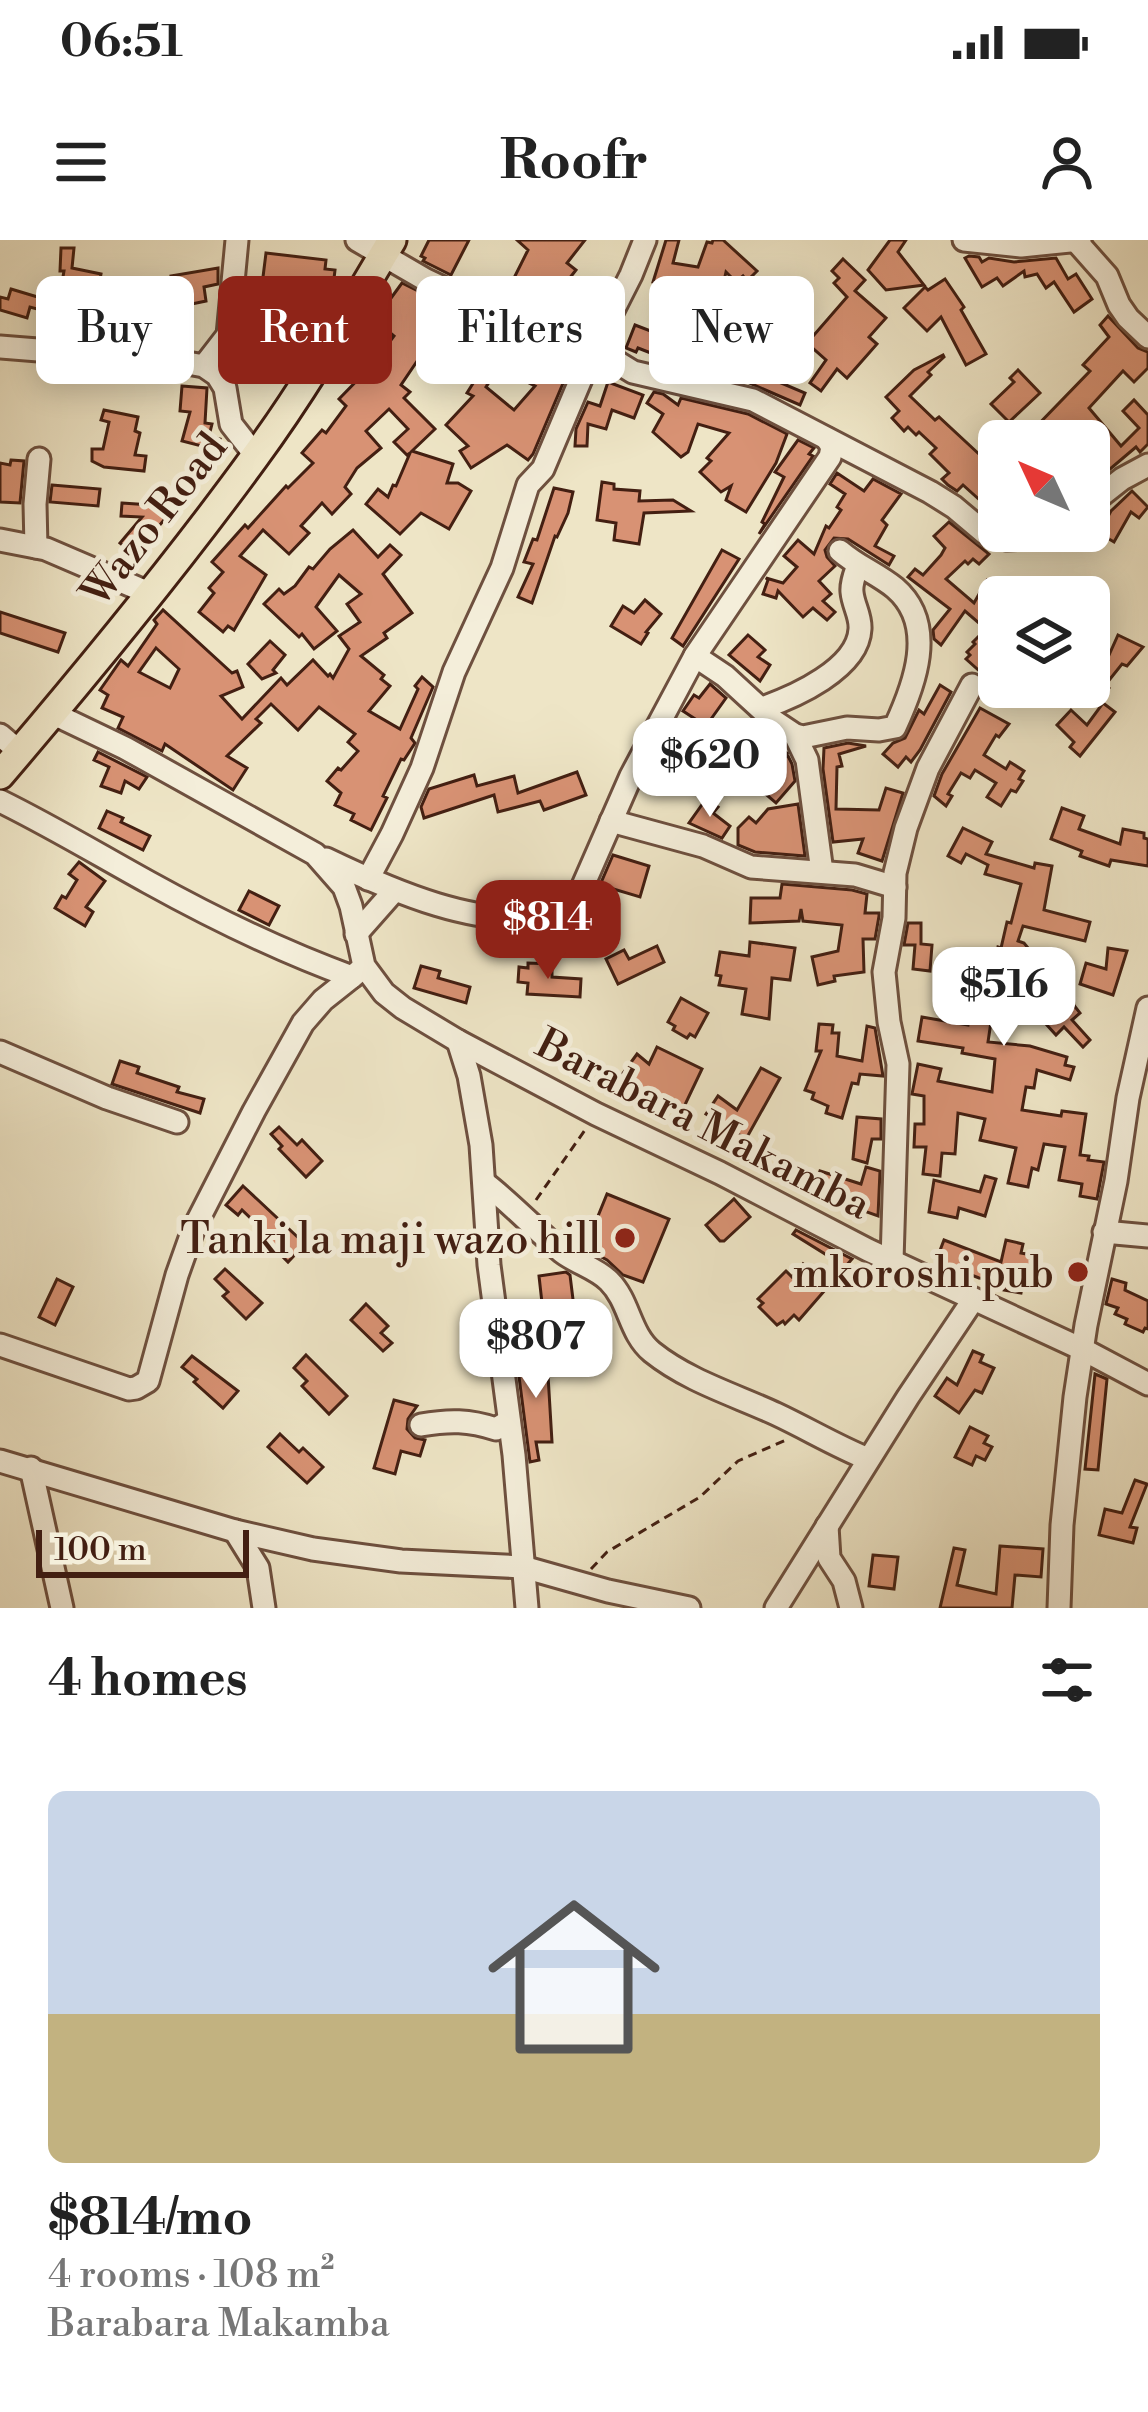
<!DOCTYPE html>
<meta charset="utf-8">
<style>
:root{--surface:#fff;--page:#f2f2f2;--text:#222;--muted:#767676;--line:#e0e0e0;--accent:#8f2418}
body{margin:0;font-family:"Libre Bodoni",serif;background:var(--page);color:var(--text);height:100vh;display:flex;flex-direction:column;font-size:45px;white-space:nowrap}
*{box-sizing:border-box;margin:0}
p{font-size:39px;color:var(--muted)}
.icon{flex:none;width:66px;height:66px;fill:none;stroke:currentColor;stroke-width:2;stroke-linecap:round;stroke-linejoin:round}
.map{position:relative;height:1368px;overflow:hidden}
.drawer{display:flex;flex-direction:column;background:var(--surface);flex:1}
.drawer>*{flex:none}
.top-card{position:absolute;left:36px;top:36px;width:1077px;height:108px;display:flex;gap:24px}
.needle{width:78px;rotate:314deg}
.fabs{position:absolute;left:978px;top:180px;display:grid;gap:24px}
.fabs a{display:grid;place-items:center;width:132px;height:132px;border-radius:18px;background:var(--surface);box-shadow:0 6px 30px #0003;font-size:60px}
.scale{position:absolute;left:36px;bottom:30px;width:213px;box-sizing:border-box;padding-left:12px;border:6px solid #431f12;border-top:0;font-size:33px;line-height:42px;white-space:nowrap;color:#431f12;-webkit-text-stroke:9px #f4eeda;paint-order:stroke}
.price{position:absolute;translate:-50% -102px;padding:0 27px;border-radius:24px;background:#fff;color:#222;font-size:39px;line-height:78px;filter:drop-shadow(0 3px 6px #0008)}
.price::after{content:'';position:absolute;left:50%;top:72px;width:36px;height:27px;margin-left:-18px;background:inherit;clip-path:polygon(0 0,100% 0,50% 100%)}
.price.selected{background:var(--accent);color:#fff}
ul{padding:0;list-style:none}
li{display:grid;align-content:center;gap:24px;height:636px;padding:0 48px}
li+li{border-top:3px solid var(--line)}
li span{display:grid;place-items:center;height:372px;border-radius:18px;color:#555}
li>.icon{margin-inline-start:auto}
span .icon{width:216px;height:216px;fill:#fffc;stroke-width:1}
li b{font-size:51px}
h2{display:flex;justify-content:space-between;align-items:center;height:144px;padding:0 48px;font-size:51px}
.chip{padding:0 42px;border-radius:18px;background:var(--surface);box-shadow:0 6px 30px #0003;font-size:42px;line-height:108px}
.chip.selected{background:var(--accent);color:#fff}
.status{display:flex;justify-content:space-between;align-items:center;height:84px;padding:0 60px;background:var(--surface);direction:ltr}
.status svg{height:33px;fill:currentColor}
header{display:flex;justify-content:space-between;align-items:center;height:156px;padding:0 48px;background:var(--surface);font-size:54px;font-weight:700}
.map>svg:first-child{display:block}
.building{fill:#d89274;stroke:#431f12;stroke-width:3;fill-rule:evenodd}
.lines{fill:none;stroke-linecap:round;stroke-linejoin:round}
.minor-casing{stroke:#6e503f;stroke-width:27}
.major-casing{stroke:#431f12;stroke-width:33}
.path{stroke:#431f12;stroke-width:3;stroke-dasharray:9 6;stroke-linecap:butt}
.minor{stroke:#f4eeda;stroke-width:21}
.major{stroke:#eee5c6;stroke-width:27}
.poi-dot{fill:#8f2418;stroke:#f4eeda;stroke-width:4.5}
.labels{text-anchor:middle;stroke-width:10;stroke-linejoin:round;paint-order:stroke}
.street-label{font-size:42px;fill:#431f12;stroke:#f4eeda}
.poi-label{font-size:42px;fill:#431f12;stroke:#f4eeda;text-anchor:end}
</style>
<div class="status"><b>06:51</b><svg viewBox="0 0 49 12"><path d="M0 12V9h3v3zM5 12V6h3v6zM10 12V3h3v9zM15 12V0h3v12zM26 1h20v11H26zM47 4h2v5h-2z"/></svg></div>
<header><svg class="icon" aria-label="menu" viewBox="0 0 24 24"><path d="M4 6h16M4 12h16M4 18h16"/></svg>Roofr<svg class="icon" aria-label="person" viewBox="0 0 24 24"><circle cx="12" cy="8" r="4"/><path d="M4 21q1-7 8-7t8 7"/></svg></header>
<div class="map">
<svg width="1148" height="1368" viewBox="0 0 1148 1368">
<rect width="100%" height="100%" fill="#eee5c6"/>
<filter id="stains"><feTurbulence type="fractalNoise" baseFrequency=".00167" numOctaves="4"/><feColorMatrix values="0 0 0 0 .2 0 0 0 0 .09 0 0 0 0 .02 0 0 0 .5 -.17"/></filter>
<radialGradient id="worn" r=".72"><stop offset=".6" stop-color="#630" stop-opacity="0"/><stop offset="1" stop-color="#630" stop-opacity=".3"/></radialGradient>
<g class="building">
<polygon points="429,0 469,0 451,35 423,21 425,18 421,16"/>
<polygon points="517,0 585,0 567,23 576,30 565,44 599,66 588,86 564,70 561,73 553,67 551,72 538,69 542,59 513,40 528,10"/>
<polygon points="666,0 679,0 673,23 698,27 707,2 712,3 713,0 723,0 757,31 747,41 743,36 736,42 726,32 720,59 701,56 697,74 689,72 687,80 652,72 659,43 653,42"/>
<polygon points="890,0 906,0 898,12 924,45 886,50 868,30"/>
<polygon points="61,8 74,8 72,28 101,34 97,56 82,53 77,77 63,75 68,49 61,48 64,31 60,31"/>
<polygon points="266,13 326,20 325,29 335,30 333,47 327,46 323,78 302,76 300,87 278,84 279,73 272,72 273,63 260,61"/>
<polygon points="969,16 979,17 982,22 989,18 1014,22 1056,18 1068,39 1076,34 1092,59 1074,72 1054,42 1046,48 1037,34 1025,37 1024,31 1003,46 997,38 982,47 965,18"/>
<polygon points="843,19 865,40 855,51 886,78 869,97 877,104 847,138 837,129 821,151 810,143 826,120 807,103 847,57 834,43 839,38 832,31"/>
<polygon points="218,28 218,44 204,47 206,61 187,65 184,51 174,53 171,36"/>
<polygon points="945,39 964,67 961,70 986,114 966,125 941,77 927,91 904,68 925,47 928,50"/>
<polygon points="402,43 468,76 459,94 438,122 424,111 401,145 410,152 404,158 435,189 412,211 453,224 447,243 458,243 471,251 449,289 421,273 400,294 366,264 378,249 388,257 393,245 396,246 410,213 407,215 394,202 408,189 389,169 366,191 381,208 357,228 345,247 351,254 332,274 322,263 301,286 309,293 289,314 263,290 240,316 266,335 234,390 228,386 223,392 199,372 214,353 209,348 223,332 212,322 245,285 248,288 286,246 288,248 313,223 302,213 322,190 326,193 346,166 339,159 374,123 394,96 375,80"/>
<polygon points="11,49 41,58 37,69 30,67 27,78 0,70 0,57 8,59"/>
<polygon points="752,56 761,63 766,57 793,77 776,98 741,71"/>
<polygon points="129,58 174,65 174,67 153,71 150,91 124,88"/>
<polygon points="1108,76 1138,108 1148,112 1148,128 1134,142 1123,131 1089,168 1121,206 1139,188 1123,171 1134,160 1148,175 1148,204 1140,212 1136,207 1096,241 1089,233 1089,201 1066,201 1060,195 1054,201 1038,201 1030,193 1090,131 1083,125 1109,97 1100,85"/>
<polygon points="635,85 669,98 661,117 638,108 636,112 626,108"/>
<polygon points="539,100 575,115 533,214 528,220 507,205 471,228 460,211 468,206 446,185 473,156 467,153 477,137 488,144 486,147 514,170 535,146 517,137 526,118 530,120"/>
<polygon points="707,114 741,122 746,114 771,131 767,137 805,153 800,165 747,142"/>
<polygon points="943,115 944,117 928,132 931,135 910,156 935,180 939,177 980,215 986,209 992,215 999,208 999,229 987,242 999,255 999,264 992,271 963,245 957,251 948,245 942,239 949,233 930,214 936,208 919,192 916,195 908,187 904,191 892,178 899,171 886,157 914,130"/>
<polygon points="1018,130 1040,153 1009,182 991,164 1014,142 1010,138"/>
<polygon points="608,142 643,155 634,178 612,170 606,189 588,184 587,206 575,206 576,189 588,162 600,166"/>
<polygon points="182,146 207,148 205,183 212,184 209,196 220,199 217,210 182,201 190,172 180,171"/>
<polygon points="654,152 663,154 678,165 681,158 748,174 787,194 776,223 746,272 726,260 731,246 721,252 700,232 711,221 707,218 729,193 698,184 688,212 681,217 653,192 663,174 647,163"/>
<polygon points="104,170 138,177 135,191 140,193 135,215 146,216 144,231 104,227 92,221 92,209 103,209 109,182 101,180"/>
<polygon points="798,200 814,208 809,214 813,216 759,294 765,284 762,282 784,237 775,232"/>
<polygon points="11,220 24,221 20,263 0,262 0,223 10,225"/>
<polygon points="837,233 864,251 873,239 901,254 882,280 887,285 875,306 894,316 889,325 848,299 834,298 825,310 827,317 835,326 819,341 831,354 823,361 835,372 827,380 813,368 803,377 778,351 776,358 763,354 768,340 766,338 783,343 797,327 784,316 798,300 814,314 826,286 829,288 841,270 837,267 845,254 830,244"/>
<polygon points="602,242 614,244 614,249 640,251 639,261 673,260 691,271 644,273 639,304 614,300 616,283 597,280"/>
<polygon points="52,245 100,249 98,266 50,262"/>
<polygon points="554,248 573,252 568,273 557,297 555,296 532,363 518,357 533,324 524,322 533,299 537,300"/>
<polygon points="1132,251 1148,267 1139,278 1131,272 1114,302 1099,293 1111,271"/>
<polygon points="122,263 165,266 164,280 135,315 120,303 142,277 121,276"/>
<polygon points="949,282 989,314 979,324 973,319 968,324 965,321 946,339 974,363 987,340 1020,357 999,357 999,411 987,423 999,433 999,447 1022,447 1005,466 986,450 987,447 994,447 986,442 985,436 966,419 970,415 967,412 975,404 973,402 986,389 965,371 941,405 934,399 933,390 950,369 908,337 915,329 923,335 941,315 945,308 934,296"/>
<path d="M 353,290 L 378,317 L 390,305 L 401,315 L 383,334 L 412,373 L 384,393 L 387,398 L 361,416 L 384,435 L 381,439 L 390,446 L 369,471 L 400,489 L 418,449 L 415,446 L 422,437 L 433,447 L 411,498 L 415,503 L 404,520 L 401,519 L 383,556 L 387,558 L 371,590 L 351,580 L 354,574 L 335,565 L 341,553 L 327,541 L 338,528 L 341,530 L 358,511 L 348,502 L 355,494 L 319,467 L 298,490 L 271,464 L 256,479 L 261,483 L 227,516 L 247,528 L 233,550 L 165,504 L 162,511 L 118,488 L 123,477 L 102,468 L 108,455 L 100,450 L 121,420 L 128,426 L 157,384 L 154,380 L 163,370 L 232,433 L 237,431 L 243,447 L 221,456 L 242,479 L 281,438 L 287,445 L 313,420 L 328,436 L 330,434 L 333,438 L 349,409 L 339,396 L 360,382 L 347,364 L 361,354 L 339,335 L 316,367 L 337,391 L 314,409 L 302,394 L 299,397 L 264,364 L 279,349 L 284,354 L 295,346 L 309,327 L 313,329 L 330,309 ZM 156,408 L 179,429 L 170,448 L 139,432 Z"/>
<polygon points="722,310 739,319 683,406 672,398"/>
<polygon points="645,360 661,374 646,392 648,393 641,404 611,386 623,366 634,373"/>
<polygon points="0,372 65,393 58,412 0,393"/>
<polygon points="748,395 765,410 758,417 770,425 760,441 729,415"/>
<polygon points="1118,395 1143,407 1127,426 1122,424 1106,444 1109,448 1101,458 1089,448 1089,410 1105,424"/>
<polygon points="270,401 285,415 273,430 276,433 262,439 248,424"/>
<polygon points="710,444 726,458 706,486 683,471 694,455 699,458"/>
<polygon points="940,445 951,452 920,510 911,522 906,517 898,527 883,514 893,503 905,498 919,470 924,474"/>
<polygon points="1103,463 1115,472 1080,516 1070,507 1074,502 1057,485 1071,470 1087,485"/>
<polygon points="980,468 1009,484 999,497 996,495 984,515 1006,529 1010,522 1024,531 1019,539 1023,541 1016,552 1011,550 1001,566 987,557 996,543 975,530 970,538 961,533 948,554 952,556 946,566 934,556 942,534"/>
<polygon points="765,493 782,505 779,508 787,513 780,518 788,516 792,524 795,541 776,563 762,551 774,536 748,513"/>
<polygon points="848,503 866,506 839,514 842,526 837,527 836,569 879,570 886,548 903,553 882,621 858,613 863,599 833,602 823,529 824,508"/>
<polygon points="98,512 147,537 139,549 125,541 121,553 101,546 109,527 94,520"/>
<polygon points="577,532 586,555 544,570 540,561 498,572 494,555 424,578 421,567 429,549 474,535 477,546 514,536 518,553"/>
<polygon points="706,559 718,567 713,573 730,586 722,598 689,583"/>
<polygon points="798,564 805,616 755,612 738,605 738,588 749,577 756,583 768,569"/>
<polygon points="1062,568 1084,576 1079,589 1120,604 1123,589 1144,593 1144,598 1148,599 1148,626 1111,620 1109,626 1080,616 1082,611 1051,599"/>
<polygon points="107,571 123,578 121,582 150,596 143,610 99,588"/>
<polygon points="963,588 992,602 986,614 1034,628 1035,623 1052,626 1044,670 1090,682 1085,701 1023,686 1018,701 1024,703 1033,714 1029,729 1009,723 1006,756 995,755 988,802 1030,806 1067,817 1065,825 1074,827 1070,840 1037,830 1034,848 1026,847 1022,870 1061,876 1062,871 1086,874 1080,915 1089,916 1088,920 1104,922 1097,959 1080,956 1082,944 1059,940 1065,907 1044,904 1038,930 1032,928 1028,947 1008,943 1016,908 980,900 985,879 958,873 955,914 942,913 940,936 923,934 926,907 914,907 915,884 924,884 924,856 912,854 918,824 941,829 938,841 992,852 995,819 962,813 963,808 918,801 922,777 968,785 973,753 967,753 969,733 993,735 998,707 1001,708 1007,682 1011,683 1021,644 985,634 988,625 966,614 961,623 948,616"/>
<polygon points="613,615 649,626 640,657 600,645"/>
<polygon points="79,622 105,641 86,667 93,672 85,686 55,668 62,656 66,658 77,640 69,634"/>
<polygon points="782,644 852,650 867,654 865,673 879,673 879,676 875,699 863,699 864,732 834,736 835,741 818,745 812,717 838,711 842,685 803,681 801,669 799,681 750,683 751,658 780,658"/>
<polygon points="249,651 279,666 269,685 239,670"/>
<polygon points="908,683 921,683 921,704 932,705 930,731 913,729 915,705 904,705"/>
<polygon points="750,702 795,708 790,740 772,738 769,779 742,774 746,749 719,745 721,736 716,735 720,712 749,716"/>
<polygon points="657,706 664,722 618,744 606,719 624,710 629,719"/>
<polygon points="1108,708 1127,711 1113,755 1080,744 1086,723 1106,729"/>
<polygon points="528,723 552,724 552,737 581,739 580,757 527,754 528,743 518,742 519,727 528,728"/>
<polygon points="421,726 440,731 438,738 470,747 466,763 414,748"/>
<polygon points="1059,746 1080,773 1072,780 1090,800 1083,807 1064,787 1056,795 1036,773 1041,769 1038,766"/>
<polygon points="681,758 708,773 695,797 690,794 687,798 673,790 675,786 668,782"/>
<polygon points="819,784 833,785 832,793 839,793 837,816 862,821 867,786 875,788 883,836 860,834 858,844 852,843 842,878 826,873 828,866 812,859 814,853 805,850 821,811 816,811"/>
<polygon points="657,807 702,829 682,871 635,851 637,849 621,836 637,814 649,824"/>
<polygon points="120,821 139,827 137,833 179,847 177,852 204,859 200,873 112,844"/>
<polygon points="761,828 780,838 746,899 706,874 718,856 737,870"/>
<polygon points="857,877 881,879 881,899 872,899 867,923 853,919"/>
<polygon points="279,887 297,905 302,900 322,921 306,937 279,909 282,906 271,894"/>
<polygon points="866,927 880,931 878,976 836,961 838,957 814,950 820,931 861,944"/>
<polygon points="985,936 996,939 985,976 959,968 957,978 929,972 934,940 980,952"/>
<polygon points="243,946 305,1004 288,1022 263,997 267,994 242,970 238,975 226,965"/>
<polygon points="607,954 669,979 643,1042 623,1035 607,1020 585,1008"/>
<polygon points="734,959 750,977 724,1001 720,1001 706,985"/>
<polygon points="796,990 852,1019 799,1080 794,1075 785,1084 783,1081 777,1085 759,1067 763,1063 758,1059 786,1031 792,1037 803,1024 825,1043 833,1019 793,994"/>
<polygon points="944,1000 1001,1022 1006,1000 1023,1004 1021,1013 1032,1015 1030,1028 1026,1027 1021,1053 1004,1050 1006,1041 979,1038 936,1021"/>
<polygon points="225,1029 262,1063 246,1079 223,1056 228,1052 215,1039"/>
<polygon points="566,1032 570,1035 577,1092 553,1095 547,1062 542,1063 539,1036"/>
<polygon points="57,1039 73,1047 55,1085 39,1077"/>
<polygon points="1112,1039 1126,1043 1125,1050 1148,1061 1148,1089 1145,1088 1143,1092 1125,1084 1127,1079 1115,1074 1118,1068 1106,1064"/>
<polygon points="366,1064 388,1086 381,1093 392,1103 383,1111 351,1080"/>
<polygon points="973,1111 983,1115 980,1122 994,1128 982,1153 975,1150 959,1173 935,1156 947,1138 957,1145"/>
<polygon points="306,1115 347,1156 329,1174 302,1146 307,1141 294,1128"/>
<polygon points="552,1115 552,1134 548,1135 552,1202 536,1202 539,1220 530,1222 517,1121"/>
<polygon points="192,1116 238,1151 223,1168 194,1142 197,1139 182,1127"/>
<polygon points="1095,1134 1107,1139 1098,1230 1085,1229"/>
<polygon points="394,1160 417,1166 408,1179 407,1189 415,1198 425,1200 420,1216 401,1211 395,1234 374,1228"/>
<polygon points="970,1187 988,1196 984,1203 992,1207 985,1220 976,1216 972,1225 955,1217"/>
<polygon points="280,1194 299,1212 303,1208 323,1227 307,1243 268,1207"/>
<polygon points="1135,1240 1147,1244 1130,1287 1137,1288 1133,1303 1099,1295 1105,1269 1122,1273"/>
<polygon points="1000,1306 1043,1309 1041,1337 1015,1335 1012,1368 940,1368 954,1308 965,1310 957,1345 996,1354"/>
<polygon points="873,1315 898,1317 894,1349 869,1346"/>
</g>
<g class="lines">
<defs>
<g id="minor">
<polyline points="357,0 426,40 481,66 526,82 547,86 594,108 633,132 753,160 930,252 954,267 986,294 1007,299 1028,298 1055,291"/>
<polyline points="964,0 1021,6 1080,0"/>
<polyline points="1076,1 1107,36 1119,65 1128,78 1148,97"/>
<polyline points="0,107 176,121 204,126 217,135 225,148 231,184 256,216"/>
<polyline points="204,126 228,95 237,0"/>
<polyline points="1089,265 1122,239 1148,225"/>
<polyline points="0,300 46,309 151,354"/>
<polyline points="36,307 35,264 39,219"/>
<path d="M 695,416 L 725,436 L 774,481 L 795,495 L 803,497 L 847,488 L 879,490 L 895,487 C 914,446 938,385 895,348 C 878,334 857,326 840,311"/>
<path d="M 762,468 C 794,457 858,429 860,389 C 861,376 853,365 852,352 C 851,343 855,334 858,325"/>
<polyline points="54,474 125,508 315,614 344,647 351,666 364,726 384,753 403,768 458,801 596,874 720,933 868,1010 1084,1110 1148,1144"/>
<polyline points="0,495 20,512"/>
<polyline points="795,495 807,520 822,632"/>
<path d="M 0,561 C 51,586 99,615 148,642 C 213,678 283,712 352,737 L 359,731"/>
<polyline points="611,581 703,606 751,627 855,635 895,647"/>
<path d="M 326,619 C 384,647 488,695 552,671 C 565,666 573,658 582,648 L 631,536 L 695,416 L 830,217 L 832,207 L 827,199"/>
<polyline points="368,639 392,594 422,528 454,432 502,328 528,245 543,229 594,108 631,35 645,0"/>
<polyline points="356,694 394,651"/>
<polyline points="458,801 469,836 481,905 489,1025 514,1215 527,1368"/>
<polyline points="0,812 107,858 177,882"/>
<path d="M 486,944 C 513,965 536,990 562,1012 C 576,1023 596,1028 609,1041 C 630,1062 629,1093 652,1112 C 688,1141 735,1155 776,1174 C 808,1189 836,1206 868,1219"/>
<polyline points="1104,992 1148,996"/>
<polyline points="892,1021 898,824 889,782 884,732 894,678 895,633 906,588 928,528 972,445"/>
<polyline points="0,1105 129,1149 136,1148 148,1141 177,1035 193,990 254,871 303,783 323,760 352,737"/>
<path d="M 421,1185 C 449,1180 469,1180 496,1189 L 509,1181"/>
<polyline points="0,1221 235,1291 313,1309 401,1321 523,1327 608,1351 689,1368"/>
<polyline points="31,1228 62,1368"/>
<polyline points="827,1286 829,1318 844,1341 851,1368"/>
<polyline points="235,1291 258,1328 264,1368"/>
<polyline points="776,1368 908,1157 973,1060"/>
<polyline points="1059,1368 1062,1285 1075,1157 1086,1085 1116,941 1128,858 1148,768"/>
</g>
<path id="major" d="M 0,535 C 88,432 174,328 254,218 C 305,149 348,74 392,0"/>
</defs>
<use href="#minor" class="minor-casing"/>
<use href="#major" class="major-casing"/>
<g class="path">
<polyline points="536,960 585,890"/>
<polyline points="591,1329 607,1312 700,1257 738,1221 786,1200"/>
</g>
<use href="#minor" class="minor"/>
<use href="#major" class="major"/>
</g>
<g class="poi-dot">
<circle cx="625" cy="998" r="12"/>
<circle cx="1078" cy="1032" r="12"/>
</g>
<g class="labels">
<g class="street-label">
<text transform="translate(153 279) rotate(-52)" y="15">Wazo Road</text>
<text transform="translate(704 883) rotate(27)" y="15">Barabara Makamba</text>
</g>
<g class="poi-label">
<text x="601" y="1013">Tanki la maji wazo hill</text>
<text x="1054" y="1047">mkoroshi pub</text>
</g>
</g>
<rect width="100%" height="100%" filter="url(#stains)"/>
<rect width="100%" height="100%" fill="url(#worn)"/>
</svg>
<div class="fabs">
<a><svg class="needle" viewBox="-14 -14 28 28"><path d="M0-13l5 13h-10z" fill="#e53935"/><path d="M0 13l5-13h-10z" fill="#767676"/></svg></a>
<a><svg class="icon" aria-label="layers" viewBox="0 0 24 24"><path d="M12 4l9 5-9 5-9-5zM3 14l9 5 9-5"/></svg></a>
</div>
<div class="scale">100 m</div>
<b class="price" style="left:710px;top:580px">$620</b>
<b class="price selected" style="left:548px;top:742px">$814</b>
<b class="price" style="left:1004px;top:809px">$516</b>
<b class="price" style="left:536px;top:1161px">$807</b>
<div class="top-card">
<a class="chip">Buy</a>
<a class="chip selected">Rent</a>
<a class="chip">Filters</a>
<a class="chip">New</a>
</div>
</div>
<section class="drawer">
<h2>4 homes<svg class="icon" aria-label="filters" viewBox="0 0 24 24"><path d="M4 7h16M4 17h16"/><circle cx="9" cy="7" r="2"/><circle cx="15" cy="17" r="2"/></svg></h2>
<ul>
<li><span style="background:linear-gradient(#c9d6e8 60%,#c2b280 0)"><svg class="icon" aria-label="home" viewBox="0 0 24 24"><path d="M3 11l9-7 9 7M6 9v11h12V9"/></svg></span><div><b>$814/mo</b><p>4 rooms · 108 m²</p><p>Barabara Makamba</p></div></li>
</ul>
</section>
